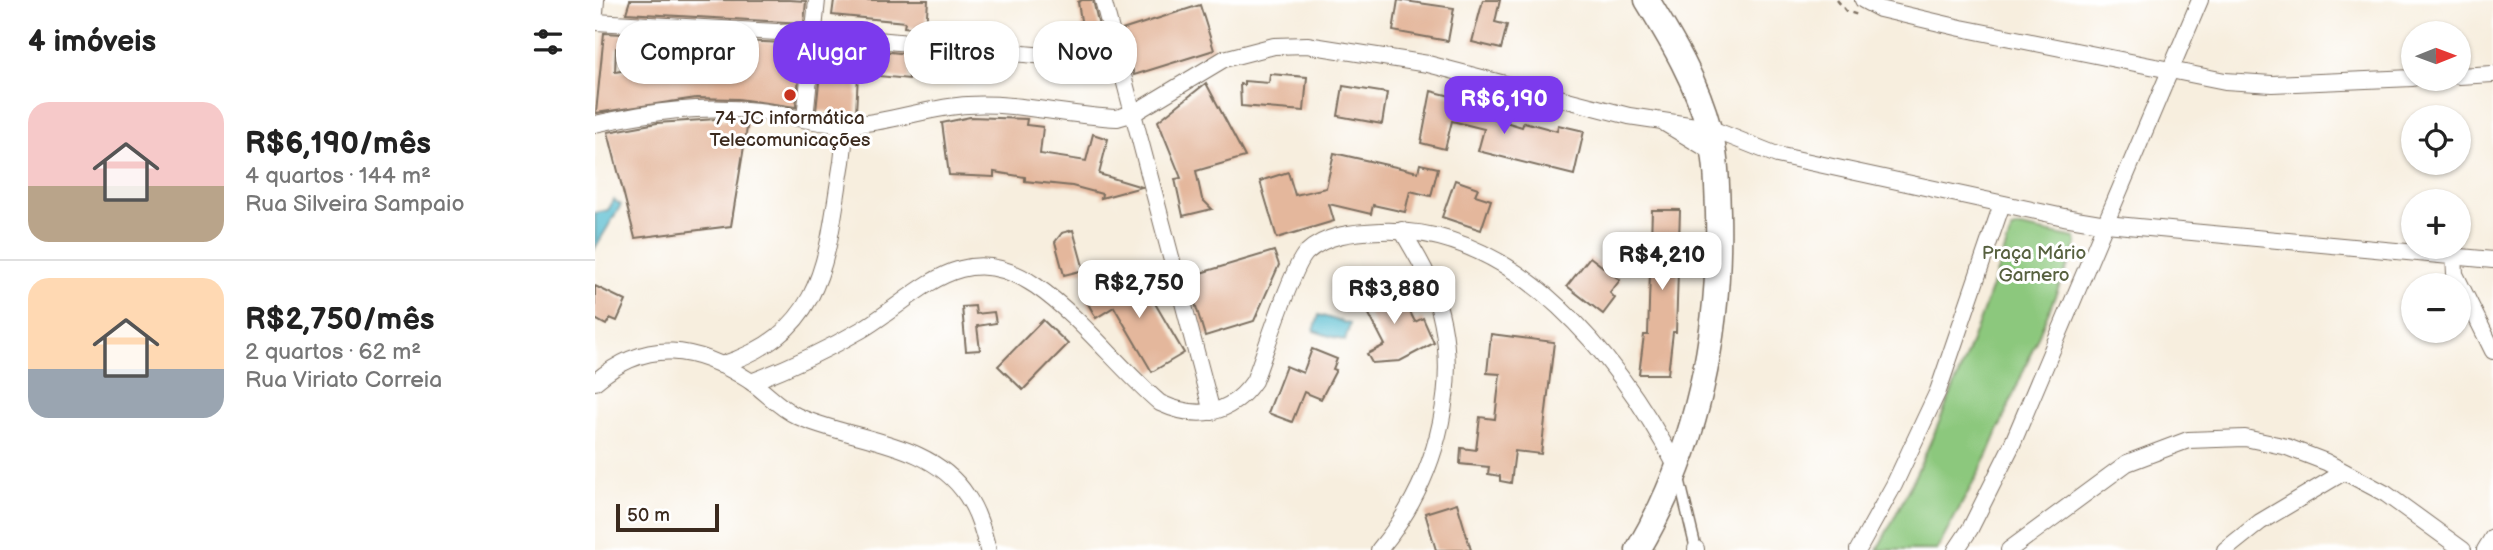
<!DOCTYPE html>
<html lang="pt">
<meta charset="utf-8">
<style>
:root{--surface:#fff;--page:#f2f2f2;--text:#222;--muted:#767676;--line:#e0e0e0;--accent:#7c3aed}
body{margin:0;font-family:"Balsamiq Sans",sans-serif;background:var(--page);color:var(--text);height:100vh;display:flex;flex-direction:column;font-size:26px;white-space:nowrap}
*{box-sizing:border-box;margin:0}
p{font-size:23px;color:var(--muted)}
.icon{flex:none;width:38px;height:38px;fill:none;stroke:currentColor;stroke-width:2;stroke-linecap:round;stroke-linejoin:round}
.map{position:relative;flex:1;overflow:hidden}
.sheet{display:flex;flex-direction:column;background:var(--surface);width:595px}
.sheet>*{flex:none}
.guide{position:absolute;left:21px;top:21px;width:665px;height:63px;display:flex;gap:14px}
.needle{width:46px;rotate:89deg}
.controls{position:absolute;left:1806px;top:21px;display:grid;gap:14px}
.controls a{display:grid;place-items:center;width:70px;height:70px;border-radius:50%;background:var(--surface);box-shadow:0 2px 5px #0004;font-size:35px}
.scale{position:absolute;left:21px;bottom:18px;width:103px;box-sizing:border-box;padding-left:7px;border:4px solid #3b2a1e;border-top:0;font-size:19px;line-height:24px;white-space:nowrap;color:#3b2a1e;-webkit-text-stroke:5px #fff;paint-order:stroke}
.price{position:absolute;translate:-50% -60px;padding:0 16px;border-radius:14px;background:#fff;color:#222;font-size:23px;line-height:46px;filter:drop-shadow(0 2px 4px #0008)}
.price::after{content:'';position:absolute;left:50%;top:42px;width:21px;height:16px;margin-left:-10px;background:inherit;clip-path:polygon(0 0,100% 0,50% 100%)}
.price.on{background:var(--accent);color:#fff}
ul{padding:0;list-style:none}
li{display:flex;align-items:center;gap:21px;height:175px;padding:0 28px}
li+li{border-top:2px solid var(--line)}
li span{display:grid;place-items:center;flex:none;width:196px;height:140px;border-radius:21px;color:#555}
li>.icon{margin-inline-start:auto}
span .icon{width:84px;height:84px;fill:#fffc;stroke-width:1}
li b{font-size:30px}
h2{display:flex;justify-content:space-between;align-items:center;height:84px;padding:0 28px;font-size:30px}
.tag{padding:0 24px;border-radius:28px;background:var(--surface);box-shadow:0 2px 5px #0004;font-size:24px;line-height:63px}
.tag.on{background:var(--accent);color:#fff}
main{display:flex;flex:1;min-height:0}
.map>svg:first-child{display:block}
.green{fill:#8cc87d;stroke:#64794e;stroke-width:2}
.water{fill:#52bbcf;stroke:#467276;stroke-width:2}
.building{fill:#e4b79c}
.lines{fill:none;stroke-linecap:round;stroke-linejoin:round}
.pedestrian-casing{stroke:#7d6f61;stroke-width:13}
.minor-casing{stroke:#7d6f61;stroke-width:18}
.primary-casing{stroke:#7d6f61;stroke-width:27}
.path{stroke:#7d6f61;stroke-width:2.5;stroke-dasharray:5 5;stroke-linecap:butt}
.pedestrian{stroke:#fff;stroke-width:10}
.minor{stroke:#fff;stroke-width:16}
.primary{stroke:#fff;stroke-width:24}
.poi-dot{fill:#c8321e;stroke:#fff;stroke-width:2.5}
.labels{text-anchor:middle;stroke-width:6;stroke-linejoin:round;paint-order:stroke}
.poi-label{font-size:19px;fill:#3b2a1e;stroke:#fff}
.park-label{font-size:19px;fill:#57613f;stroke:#fff}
</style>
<main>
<section class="sheet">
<h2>4 imóveis<svg class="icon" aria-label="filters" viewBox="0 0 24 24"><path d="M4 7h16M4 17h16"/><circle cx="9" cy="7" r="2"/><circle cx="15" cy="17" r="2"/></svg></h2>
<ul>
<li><span style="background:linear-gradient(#f6c9c9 60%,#b9a48a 0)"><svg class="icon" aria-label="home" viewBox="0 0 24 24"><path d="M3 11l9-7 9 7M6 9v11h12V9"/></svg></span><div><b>R$6,190/mês</b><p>4 quartos · 144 m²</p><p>Rua Silveira Sampaio</p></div></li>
<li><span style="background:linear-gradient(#ffd9b3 65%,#9aa5b1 0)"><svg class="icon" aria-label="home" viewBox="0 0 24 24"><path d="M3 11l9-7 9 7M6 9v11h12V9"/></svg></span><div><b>R$2,750/mês</b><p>2 quartos · 62 m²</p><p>Rua Viriato Correia</p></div></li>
</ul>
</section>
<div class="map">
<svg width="1898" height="550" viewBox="0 0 1898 550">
<rect width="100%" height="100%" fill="#fff"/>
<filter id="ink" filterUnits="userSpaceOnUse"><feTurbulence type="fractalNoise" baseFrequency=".0143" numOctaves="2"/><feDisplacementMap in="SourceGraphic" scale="14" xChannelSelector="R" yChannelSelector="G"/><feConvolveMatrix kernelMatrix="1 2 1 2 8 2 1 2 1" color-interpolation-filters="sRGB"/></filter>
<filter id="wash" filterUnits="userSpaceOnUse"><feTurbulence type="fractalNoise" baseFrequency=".00686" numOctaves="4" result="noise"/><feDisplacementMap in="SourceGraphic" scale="28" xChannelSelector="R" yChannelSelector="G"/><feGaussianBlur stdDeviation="1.57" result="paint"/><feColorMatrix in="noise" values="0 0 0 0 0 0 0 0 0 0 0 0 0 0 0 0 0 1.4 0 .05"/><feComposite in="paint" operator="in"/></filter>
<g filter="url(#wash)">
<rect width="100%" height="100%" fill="#f7eede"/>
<path class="green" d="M 1425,227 L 1481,238 L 1482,244 L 1393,455 L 1342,550 L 1282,550 C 1339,447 1379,340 1417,229 Z"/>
<g class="water">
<polygon points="19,200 26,205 0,248 0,213 13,210"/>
<polygon points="724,315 755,324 750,341 719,331"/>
</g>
<g id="blocks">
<g class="building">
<polygon points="35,0 194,0 211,1 209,23 31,13"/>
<polygon points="239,0 333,0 331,29 309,27 310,22 237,15"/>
<polygon points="487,0 498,0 505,31 488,33 483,2"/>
<polygon points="803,0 859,8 853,41 798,31"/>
<polygon points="888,0 905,0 900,22 912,25 906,49 877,42"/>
<polygon points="605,5 619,50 539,75 527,30"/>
<polygon points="9,33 123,39 121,59 21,48 20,72 49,67 50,73 60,73 133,71 134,54 146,55 147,41 207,44 201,107 143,99 101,98 1,113"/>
<polygon points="228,45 314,54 314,79 263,74 261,113 221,111"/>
<polygon points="675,74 712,77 709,111 646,106 645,84 649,85 649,81 674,83"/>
<polygon points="611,83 650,157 601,171 607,199 617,209 588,216 580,179 586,178 563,121"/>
<polygon points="748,86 792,93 787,124 743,116"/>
<polygon points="836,91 879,102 877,112 927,127 929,122 962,131 963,125 989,131 979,175 883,151 889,129 857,121 850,149 826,143"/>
<polygon points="375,117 432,119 431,125 448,127 445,154 491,161 498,134 513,139 504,174 547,187 506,198 507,194 477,186 430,181 430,177 399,172 399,177 354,175 347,123"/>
<polygon points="122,119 153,122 136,226 40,238 13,132 62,123"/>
<polygon points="739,153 823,172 825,164 843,168 836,196 815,191 810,212 778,205 776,214 734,204 739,221 682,238 665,181 693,172 700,195 731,188"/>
<polygon points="860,180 883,188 880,195 896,200 886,230 847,217"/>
<polygon points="1057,210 1085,210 1081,332 1078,332 1073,374 1044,374 1049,335 1053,335"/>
<polygon points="478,230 489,270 469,275 460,242 467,233"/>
<polygon points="679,251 684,265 659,321 610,336 592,277"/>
<polygon points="995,257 1025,280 1015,293 1020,298 1008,314 972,286"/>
<polygon points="541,271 589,353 557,372 519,307 501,318 491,300"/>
<polygon points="789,279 804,308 811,304 820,322 828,318 839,343 805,361 777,363 772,354 790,345 763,293"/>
<polygon points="0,286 31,301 22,321 15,318 11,325 0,319"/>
<polygon points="380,306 381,314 399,312 401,323 382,326 385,350 371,351 367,307"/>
<polygon points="448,320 473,344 428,390 403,366"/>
<polygon points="896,334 959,342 946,454 920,451 916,483 905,481 905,476 893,474 894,467 865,464 866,448 881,450 885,417 900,419 905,374 892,373"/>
<polygon points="717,349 742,359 738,369 741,370 726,399 709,392 697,422 673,413 691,366 708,373"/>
<polygon points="862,503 876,550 841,550 830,513"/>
</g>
</g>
</g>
<g filter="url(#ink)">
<use href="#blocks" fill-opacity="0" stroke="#7d6f61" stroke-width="2"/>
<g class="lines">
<defs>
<polyline id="pedestrian" points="1083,474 1101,549"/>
<g id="minor">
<polyline points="508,0 617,412"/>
<polyline points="1268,0 1285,9 1366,28 1630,81 1677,84 1818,78"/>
<polyline points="0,13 1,0"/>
<polyline points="0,22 219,34 524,63"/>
<polyline points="1864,76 1898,74"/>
<polyline points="210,118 222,0"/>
<path d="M 0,124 C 55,112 107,104 163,111 C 191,114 220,124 248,124 C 291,125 331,107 373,105 C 423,102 472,116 522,118 L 539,113 L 629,59 L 679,46 L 712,45 L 833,64 L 1034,116 L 1114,128 L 1182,155 L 1469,217 L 1511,224 L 1898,260"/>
<polyline points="1071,124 1119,153"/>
<polyline points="1859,255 1860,274 1898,351"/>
<path d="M 126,365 C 232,331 231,257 247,162 L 249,144 L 246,125"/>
<path d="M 0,382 C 52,337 101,346 155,381 C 171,392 184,408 202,416 C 257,441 336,440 372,496 C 383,512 388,531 393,550"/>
<path d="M 156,382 C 195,367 230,351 266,330 C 325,295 367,235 441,286 C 487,318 522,366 565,403 C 602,420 635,416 659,381 C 669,356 697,267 711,253 C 731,234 760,232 786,231 C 922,226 1025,359 1082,468"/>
<polyline points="1101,549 1101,550"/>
<path d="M 784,550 C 844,478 872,371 835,282 C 828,264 816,247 807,230"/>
<polyline points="1263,550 1299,485 1343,391 1407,204"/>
<polyline points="1361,550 1375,529 1416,447 1605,0"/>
<polyline points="1414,550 1532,463 1593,440 1650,438 1692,447 1731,462 1791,494 1868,550"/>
<polyline points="1630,550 1665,522 1749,472"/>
<polyline points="1890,550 1898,537"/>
</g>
<path id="primary" d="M 1043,550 C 1103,448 1126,330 1123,213 C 1122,185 1122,156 1114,129 C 1102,82 1077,41 1052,0"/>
</defs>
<use href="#pedestrian" class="pedestrian-casing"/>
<use href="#minor" class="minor-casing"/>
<use href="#primary" class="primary-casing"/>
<g class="path">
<polyline points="1242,0 1251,11 1263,15"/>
<polyline points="1831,82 1849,81"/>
</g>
<use href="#pedestrian" class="pedestrian"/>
<use href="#minor" class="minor"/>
<use href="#primary" class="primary"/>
</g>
</g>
<circle class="poi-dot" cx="195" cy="95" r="7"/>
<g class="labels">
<g class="poi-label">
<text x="195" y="124">74 JC informática<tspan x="195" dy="22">Telecomunicações</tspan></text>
</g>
<g class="park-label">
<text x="1439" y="259">Praça Mário<tspan x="1439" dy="22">Garnero</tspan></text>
</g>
</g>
</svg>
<div class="controls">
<a><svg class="needle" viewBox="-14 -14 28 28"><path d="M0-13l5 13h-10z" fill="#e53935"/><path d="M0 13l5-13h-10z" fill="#767676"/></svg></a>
<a><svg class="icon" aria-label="locate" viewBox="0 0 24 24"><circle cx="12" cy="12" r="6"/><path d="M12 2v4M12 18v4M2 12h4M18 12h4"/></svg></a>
<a>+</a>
<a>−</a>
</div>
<div class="scale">50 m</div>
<b class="price on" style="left:909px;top:136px">R$6,190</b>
<b class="price" style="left:1067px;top:292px">R$4,210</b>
<b class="price" style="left:544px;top:320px">R$2,750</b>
<b class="price" style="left:799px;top:326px">R$3,880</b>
<div class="guide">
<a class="tag">Comprar</a>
<a class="tag on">Alugar</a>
<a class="tag">Filtros</a>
<a class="tag">Novo</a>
</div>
</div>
</main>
